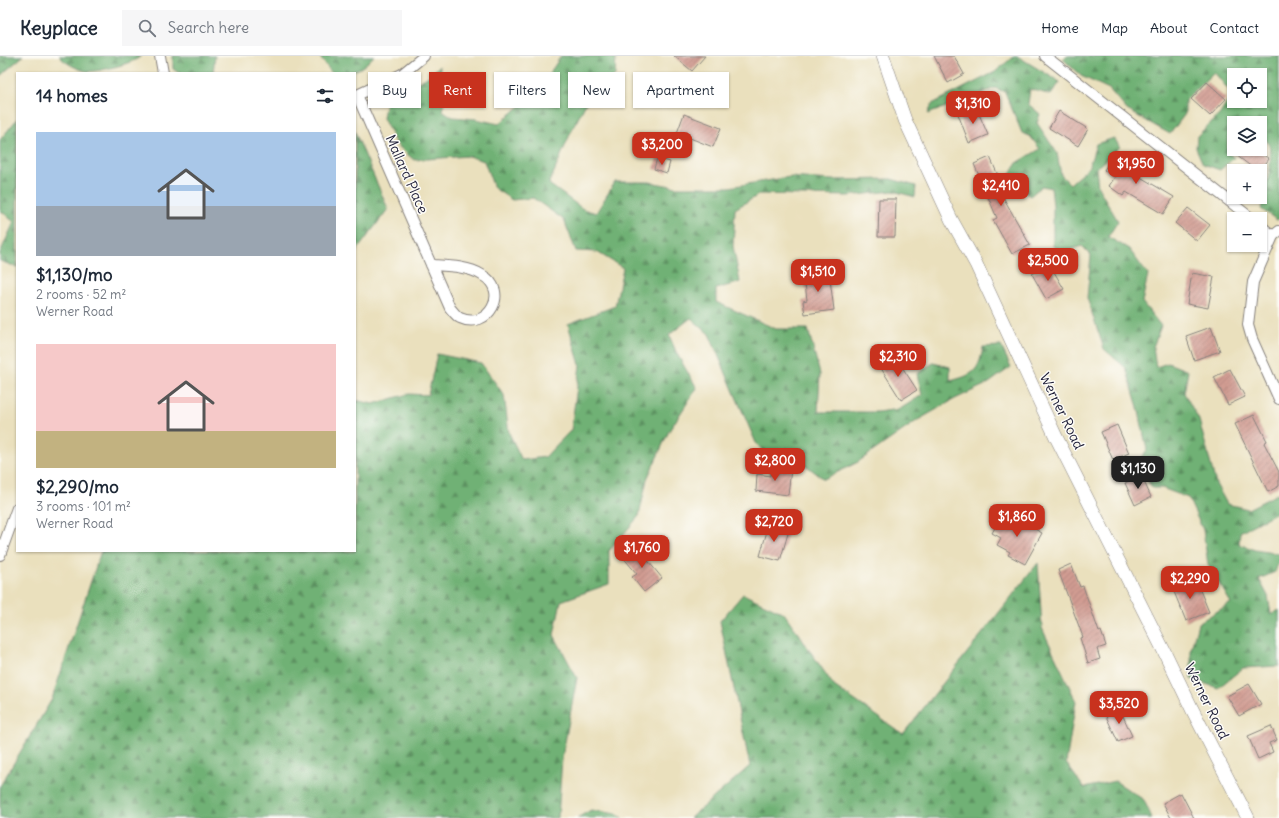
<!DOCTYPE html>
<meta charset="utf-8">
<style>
:root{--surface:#fff;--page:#f6f6f7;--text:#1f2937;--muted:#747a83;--line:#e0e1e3;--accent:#c8321e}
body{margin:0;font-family:Delius,sans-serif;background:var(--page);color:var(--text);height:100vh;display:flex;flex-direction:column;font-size:15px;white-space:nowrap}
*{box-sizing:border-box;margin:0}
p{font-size:13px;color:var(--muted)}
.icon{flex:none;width:22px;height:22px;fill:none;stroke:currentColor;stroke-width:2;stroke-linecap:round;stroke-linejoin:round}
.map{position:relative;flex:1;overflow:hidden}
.sheet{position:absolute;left:16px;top:16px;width:340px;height:480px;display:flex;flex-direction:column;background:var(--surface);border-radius:0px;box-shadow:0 1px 3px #0004}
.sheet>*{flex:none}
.hud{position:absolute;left:368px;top:16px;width:380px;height:36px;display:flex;gap:8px}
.buttons{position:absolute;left:1227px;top:12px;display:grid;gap:8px}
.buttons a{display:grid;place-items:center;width:40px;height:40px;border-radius:0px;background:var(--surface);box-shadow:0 1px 3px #0004;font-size:20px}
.price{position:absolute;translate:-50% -34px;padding:0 9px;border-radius:8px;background:var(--accent);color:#fff;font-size:13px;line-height:26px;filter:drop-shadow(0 1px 2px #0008)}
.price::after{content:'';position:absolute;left:50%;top:24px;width:12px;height:9px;margin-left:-6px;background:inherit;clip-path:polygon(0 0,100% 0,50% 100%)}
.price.on{background:#222;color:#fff}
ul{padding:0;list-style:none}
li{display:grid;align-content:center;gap:8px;height:212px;padding:0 20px}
li span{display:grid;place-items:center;height:124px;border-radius:0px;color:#555}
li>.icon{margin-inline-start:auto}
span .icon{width:72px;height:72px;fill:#fffc;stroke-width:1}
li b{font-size:17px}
h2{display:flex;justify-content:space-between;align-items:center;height:48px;padding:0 20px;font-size:17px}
.chip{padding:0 14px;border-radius:0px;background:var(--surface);box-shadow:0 1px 3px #0004;font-size:14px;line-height:36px}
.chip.on{background:var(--accent);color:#fff}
header{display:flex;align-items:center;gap:24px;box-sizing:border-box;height:56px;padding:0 20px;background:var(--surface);border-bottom:1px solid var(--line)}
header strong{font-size:19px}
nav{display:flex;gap:22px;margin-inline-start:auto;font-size:14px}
.search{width:280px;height:36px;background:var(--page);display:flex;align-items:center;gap:10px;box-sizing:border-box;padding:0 14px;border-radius:0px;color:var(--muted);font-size:15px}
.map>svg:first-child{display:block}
.forest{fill:url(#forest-firs);stroke:#496a58;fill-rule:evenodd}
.building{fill:url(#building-hatch)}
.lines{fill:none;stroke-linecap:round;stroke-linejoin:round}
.minor-casing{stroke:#86817c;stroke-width:12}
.tertiary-casing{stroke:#86817c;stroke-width:14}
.minor{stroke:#fff;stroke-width:10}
.tertiary{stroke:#fff;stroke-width:13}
.labels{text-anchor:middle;stroke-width:3;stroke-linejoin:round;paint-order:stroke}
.street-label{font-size:14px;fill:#22223b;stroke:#fdfcf7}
</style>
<header>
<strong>Keyplace</strong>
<div class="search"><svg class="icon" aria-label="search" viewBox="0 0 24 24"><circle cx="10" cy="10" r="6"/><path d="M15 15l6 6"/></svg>Search here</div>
<nav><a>Home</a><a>Map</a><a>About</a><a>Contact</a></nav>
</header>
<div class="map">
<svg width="1279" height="762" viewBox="0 0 1279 762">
<defs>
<pattern id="forest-firs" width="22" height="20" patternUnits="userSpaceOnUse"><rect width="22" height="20" fill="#70b174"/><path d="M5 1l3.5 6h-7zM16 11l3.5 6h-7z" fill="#5c9060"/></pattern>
<pattern id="building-hatch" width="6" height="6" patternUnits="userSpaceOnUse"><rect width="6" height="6" fill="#d19c92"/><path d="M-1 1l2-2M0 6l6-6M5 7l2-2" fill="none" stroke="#a97f78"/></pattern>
</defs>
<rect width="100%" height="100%" fill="#fdfcf7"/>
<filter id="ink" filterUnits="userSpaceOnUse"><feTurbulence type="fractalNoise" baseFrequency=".025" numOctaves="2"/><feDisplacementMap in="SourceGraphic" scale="8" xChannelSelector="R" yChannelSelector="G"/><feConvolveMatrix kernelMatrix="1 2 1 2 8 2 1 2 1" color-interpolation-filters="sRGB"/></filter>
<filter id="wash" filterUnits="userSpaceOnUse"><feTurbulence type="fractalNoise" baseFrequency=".012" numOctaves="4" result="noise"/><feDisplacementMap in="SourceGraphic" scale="16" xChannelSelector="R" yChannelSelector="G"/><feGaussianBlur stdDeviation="0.9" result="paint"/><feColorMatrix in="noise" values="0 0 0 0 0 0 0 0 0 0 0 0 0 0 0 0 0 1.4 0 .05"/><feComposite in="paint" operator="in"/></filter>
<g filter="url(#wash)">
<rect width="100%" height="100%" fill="#eae0bd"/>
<g class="forest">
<polygon points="0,0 23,0 0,20"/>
<path d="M 59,0 L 141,0 C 135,7 96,17 86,15 C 77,13 65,7 59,0 Z"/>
<polygon points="173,0 215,0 213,17 179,17 173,13"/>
<path d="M 321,0 L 374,0 C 360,15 353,17 332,17 L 321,3 Z"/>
<path d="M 561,0 L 616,0 L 615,20 L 594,32 L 571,76 L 549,128 L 583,153 L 596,157 L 615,126 L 649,126 L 677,131 L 729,131 L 790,121 L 831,124 L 891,123 L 916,130 L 915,141 L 893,135 L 848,140 L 760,138 L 735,153 L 733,190 L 740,226 L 716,233 L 716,246 L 776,273 L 808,273 L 820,318 L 818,356 L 877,356 L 900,353 L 922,339 L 917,318 L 933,307 L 950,311 L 950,325 C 973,319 979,316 983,291 L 1001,290 L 1011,311 L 989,327 L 955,343 L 918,364 L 858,406 L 824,423 L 800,405 L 771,404 L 756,387 L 709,278 L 691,262 L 669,279 L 677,298 L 697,332 L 669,375 L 647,423 L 639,460 L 609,495 L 609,528 L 561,545 L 554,579 L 577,622 L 562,702 L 558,762 L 0,762 L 0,730 L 52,643 L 101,495 L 355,495 L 355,344 L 373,348 L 408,338 L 428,339 L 437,298 L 481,307 L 504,339 L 509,377 L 522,404 L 545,401 L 571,374 L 580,309 L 568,268 L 615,250 L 623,212 L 597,196 L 576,195 L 564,164 L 533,142 L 512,144 L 494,132 L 484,105 L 468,100 L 414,104 L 396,88 L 383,62 L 386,44 L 431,19 L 439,10 L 448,34 L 442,54 L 453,61 L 476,63 L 499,68 L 538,35 Z"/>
<polygon points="1014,0 1017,0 1060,26 1051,39 1030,33 1028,48 1040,58 1037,67 1057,97 1061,119 1070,128 1089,111 1096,88 1114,82 1120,91 1096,112 1098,131 1118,165 1108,181 1129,193 1148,219 1142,246 1161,270 1153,291 1156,311 1168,307 1188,315 1184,337 1199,364 1216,428 1227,448 1248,453 1279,437 1279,455 1240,476 1239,488 1255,494 1279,498 1279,505 1275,516 1259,523 1268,540 1271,559 1279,554 1279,610 1243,612 1218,632 1191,623 1191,593 1198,567 1231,547 1208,509 1203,474 1188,442 1162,432 1153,432 1135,409 1147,394 1138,351 1126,312 1104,293 1087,242 1091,199 1082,190 1063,196 1053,190 1053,150 1051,132 1042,130 1030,140 1011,127 1009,119 1017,107 1040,93 1030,80 1022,77 1005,36 995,32 928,58 932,48 995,16"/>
<path d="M 1068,0 L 1279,0 L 1279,163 L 1277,164 L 1261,153 C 1265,134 1274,110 1269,90 C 1266,80 1260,79 1260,67 L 1233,65 L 1228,80 L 1227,96 L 1234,102 L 1220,114 L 1203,108 L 1196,92 L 1197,80 L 1220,58 L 1232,38 L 1214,16 L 1185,44 L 1185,58 L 1170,78 L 1127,54 L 1109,33 L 1081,20 L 1063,3 ZM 1234,19 L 1260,19 L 1260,45 L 1234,45 Z"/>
<polygon points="17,63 17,211 0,205 0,197 14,166 0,154 0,84"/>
<polygon points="355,76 388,153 355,197"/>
<polygon points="1038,507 1042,572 1076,645 1066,707 1084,732 1115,725 1144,744 1152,762 690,762 750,710 720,565 743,538 784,557 834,630 903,678"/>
<polygon points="591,754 616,758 623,762 577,762"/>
</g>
<g id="blocks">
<g class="building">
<polygon points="674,0 705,0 692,15"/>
<polygon points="934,0 954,0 964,18 948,27"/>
<polygon points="1207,26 1226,43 1210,60 1191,43"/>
<polygon points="976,51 988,79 969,87 958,58"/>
<polygon points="1059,55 1088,73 1078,90 1049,72"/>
<polygon points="684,58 721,72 713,91 677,77"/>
<polygon points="1228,93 1257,93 1269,103 1260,115 1257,115"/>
<polygon points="1115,97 1140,114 1137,119 1174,141 1163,158 1126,136 1123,140 1109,130 1115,121 1104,114"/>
<polygon points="990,101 1007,140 1003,141 1030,189 1012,198 993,164 997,162 974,108"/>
<polygon points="657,102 670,106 667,117 654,113"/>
<polygon points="879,143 896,143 895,181 878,181"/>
<polygon points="1188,152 1210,169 1197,185 1175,167"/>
<polygon points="1050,209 1064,233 1046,243 1032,218"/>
<polygon points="829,216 834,254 805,258 803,245 807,244 804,219"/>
<polygon points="1192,217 1214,221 1208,252 1187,248"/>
<polygon points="1211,271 1220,295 1194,304 1186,280"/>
<polygon points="895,300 917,334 901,344 879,309"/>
<polygon points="1230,313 1245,341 1228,349 1214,321"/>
<polygon points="1254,359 1267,385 1264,387 1279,416 1279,430 1268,436 1235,368"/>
<polygon points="1117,369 1129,397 1113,404 1101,376"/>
<polygon points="771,411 791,413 788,439 756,435 757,418 770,420"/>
<polygon points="1141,419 1151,441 1135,449 1125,427"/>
<polygon points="1009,459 1042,477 1025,508 1008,499 1010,496 997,489 1001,482 992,477 1001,461 1007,464"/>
<polygon points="769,468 789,474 780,505 760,500"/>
<polygon points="635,489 662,522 644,536 632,521 637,518 622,500"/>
<polygon points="1071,508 1080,531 1083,530 1099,576 1101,575 1106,590 1097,593 1100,603 1088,607 1080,582 1083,581 1058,514"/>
<polygon points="1189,524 1191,530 1197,527 1209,556 1186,565 1172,531"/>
<polygon points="1249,628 1261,648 1239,660 1227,640"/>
<polygon points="1119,651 1132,680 1118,686 1105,658"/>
<polygon points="1271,670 1277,684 1269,687 1273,696 1258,703 1248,680"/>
<polygon points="1181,737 1194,762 1171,762 1163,747"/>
</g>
</g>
</g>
<g filter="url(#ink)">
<use href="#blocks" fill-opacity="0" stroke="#86817c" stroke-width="1"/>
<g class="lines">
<defs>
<g id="minor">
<polyline points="160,0 163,17"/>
<polyline points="1045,0 1252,163"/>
<path d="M 357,39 L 450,252 C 453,255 456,260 460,262 C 488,275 511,235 482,219 C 468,210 447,210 431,209"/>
<polyline points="355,40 402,18 424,0"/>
<polyline points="1260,169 1273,180"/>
<polyline points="1279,175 1273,180 1253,226 1248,269 1252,283 1279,343"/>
<polyline points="0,499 17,452"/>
</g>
<polyline id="tertiary" points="883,0 905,64 951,163 976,208 1056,381 1166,599 1192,653 1248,762"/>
</defs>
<use href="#minor" class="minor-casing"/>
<use href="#tertiary" class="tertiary-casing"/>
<use href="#minor" class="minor"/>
<use href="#tertiary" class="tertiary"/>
</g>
</g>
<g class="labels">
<g class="street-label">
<text transform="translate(407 118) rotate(66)" y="5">Mallard Place</text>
<text transform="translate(1062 355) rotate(64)" y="5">Werner Road</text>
<text transform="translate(1207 645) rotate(64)" y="5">Werner Road</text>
</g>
</g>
</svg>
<div class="buttons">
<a><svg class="icon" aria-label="locate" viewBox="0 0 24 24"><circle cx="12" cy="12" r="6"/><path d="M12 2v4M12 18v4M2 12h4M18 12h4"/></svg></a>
<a><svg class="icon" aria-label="layers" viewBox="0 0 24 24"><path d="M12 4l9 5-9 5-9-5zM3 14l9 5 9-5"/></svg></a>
<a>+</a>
<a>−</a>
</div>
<b class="price" style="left:973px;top:69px">$1,310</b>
<b class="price" style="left:662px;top:110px">$3,200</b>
<b class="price" style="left:1136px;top:129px">$1,950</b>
<b class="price" style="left:1001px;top:151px">$2,410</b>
<b class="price" style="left:1048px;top:226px">$2,500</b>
<b class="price" style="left:818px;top:237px">$1,510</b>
<b class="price" style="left:898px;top:322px">$2,310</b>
<b class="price" style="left:775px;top:426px">$2,800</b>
<b class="price on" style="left:1138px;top:434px">$1,130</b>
<b class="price" style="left:1017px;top:482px">$1,860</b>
<b class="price" style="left:774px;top:487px">$2,720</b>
<b class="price" style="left:642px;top:513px">$1,760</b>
<b class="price" style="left:1190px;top:544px">$2,290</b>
<b class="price" style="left:1119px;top:669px">$3,520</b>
<div class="hud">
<a class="chip">Buy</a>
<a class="chip on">Rent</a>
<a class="chip">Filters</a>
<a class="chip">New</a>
<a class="chip">Apartment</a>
</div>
<section class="sheet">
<h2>14 homes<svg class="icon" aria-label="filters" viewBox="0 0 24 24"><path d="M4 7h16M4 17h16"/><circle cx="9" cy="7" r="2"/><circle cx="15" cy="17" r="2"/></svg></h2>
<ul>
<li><span style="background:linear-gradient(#a9c7e8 60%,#9aa5b1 0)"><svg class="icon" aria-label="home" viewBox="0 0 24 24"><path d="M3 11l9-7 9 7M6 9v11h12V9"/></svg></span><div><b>$1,130/mo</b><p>2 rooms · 52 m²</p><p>Werner Road</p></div></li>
<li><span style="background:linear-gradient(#f6c9c9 70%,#c2b280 0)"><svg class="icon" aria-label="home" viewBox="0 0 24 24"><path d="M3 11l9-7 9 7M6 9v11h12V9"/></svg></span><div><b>$2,290/mo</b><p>3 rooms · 101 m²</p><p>Werner Road</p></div></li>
</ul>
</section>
</div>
